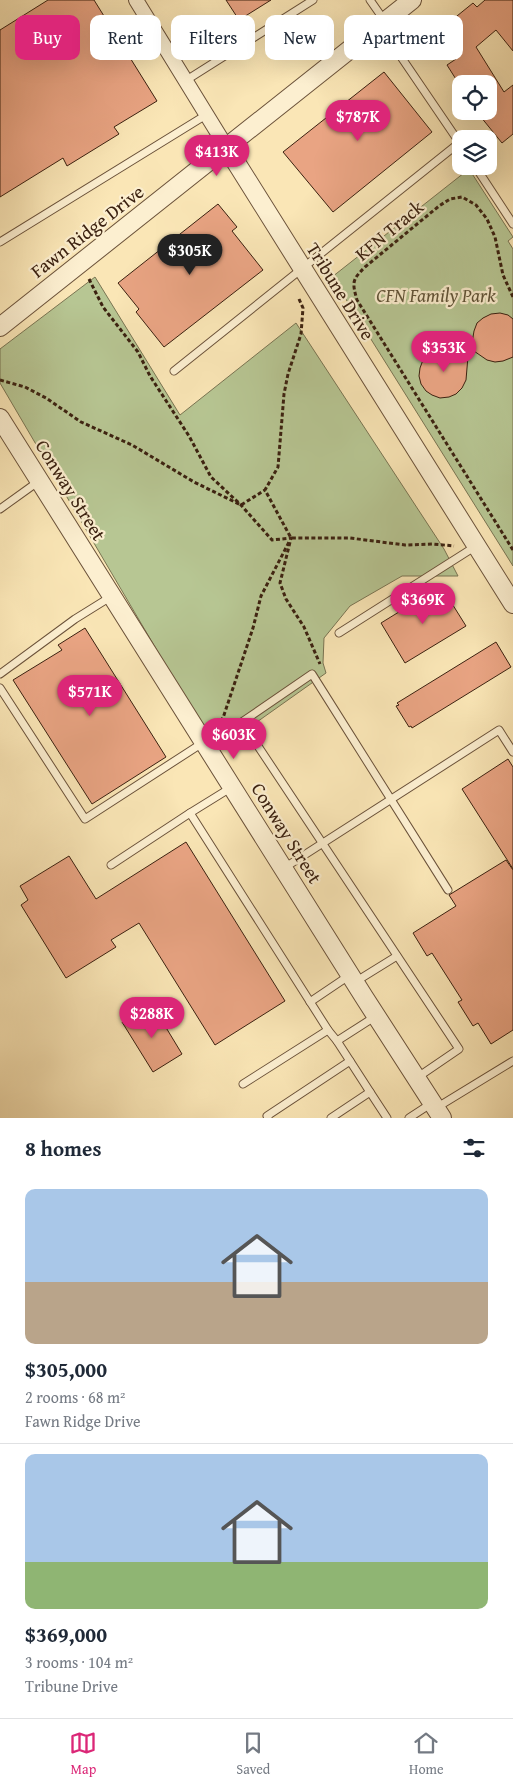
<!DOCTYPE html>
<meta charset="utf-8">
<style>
:root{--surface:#fff;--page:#f6f6f7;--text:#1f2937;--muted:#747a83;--line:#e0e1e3;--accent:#db2777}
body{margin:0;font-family:"Gentium Book Plus",serif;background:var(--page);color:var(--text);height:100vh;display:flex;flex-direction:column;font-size:19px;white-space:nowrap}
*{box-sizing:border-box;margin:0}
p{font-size:16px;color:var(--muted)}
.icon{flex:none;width:28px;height:28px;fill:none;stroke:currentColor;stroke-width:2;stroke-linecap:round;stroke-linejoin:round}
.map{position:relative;height:1118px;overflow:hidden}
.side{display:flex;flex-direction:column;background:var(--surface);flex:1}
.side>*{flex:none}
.top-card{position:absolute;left:15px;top:15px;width:484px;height:45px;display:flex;gap:10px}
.controls{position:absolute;left:452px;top:75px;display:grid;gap:10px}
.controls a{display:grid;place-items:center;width:45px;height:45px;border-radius:10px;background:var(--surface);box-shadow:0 5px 20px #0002;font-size:25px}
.price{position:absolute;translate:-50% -42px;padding:0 11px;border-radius:18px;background:var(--accent);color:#fff;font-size:16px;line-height:32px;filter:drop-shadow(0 1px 2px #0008)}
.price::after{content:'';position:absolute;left:50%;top:30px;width:15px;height:11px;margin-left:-8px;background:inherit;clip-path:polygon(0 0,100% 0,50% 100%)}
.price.on{background:#222;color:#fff}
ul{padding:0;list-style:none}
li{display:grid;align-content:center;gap:10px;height:265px;padding:0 25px}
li+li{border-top:1px solid var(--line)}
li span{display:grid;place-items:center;height:155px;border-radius:10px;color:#555}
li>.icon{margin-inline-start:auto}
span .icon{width:90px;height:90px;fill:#fffc;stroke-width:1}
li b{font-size:21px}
h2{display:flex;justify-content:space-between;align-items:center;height:60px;padding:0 25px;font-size:21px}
.tag{padding:0 18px;border-radius:10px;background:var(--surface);box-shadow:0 5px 20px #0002;font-size:18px;line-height:45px}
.tag.on{background:var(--accent);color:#fff}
.tabs{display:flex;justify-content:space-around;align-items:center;height:70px;border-top:1px solid var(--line);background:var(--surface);font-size:14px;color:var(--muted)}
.tabs a{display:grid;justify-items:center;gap:2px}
.tabs .on{color:var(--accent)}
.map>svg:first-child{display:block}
.green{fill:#b7c693;stroke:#797452}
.building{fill:#e9a483;stroke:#3b2110}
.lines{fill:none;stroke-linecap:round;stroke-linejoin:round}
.service-casing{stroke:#6b523a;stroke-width:9}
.minor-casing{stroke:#6b523a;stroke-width:16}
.tertiary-casing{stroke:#6b523a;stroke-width:20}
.path{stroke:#3b2110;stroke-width:3;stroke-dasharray:4 2.5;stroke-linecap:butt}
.service{stroke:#fcefd0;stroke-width:7}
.minor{stroke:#fcefd0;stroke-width:14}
.tertiary{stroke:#fcefd0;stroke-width:18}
.labels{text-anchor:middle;stroke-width:4.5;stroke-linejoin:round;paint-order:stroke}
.street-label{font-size:19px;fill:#3b2110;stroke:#fcefd0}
.park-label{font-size:19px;font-style:italic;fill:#605337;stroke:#fcefd0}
</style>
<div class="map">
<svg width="513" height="1118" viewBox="0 0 513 1118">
<rect width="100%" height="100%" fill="#fae6b6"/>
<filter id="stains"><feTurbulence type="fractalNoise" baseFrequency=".004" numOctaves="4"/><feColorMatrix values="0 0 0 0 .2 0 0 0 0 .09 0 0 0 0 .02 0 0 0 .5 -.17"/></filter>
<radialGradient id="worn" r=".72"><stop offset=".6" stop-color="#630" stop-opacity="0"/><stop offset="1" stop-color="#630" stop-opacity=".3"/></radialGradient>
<g class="green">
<polygon points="469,169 513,237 508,241 513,249 513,566 332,277"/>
<polygon points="95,277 180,415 296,323 444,549 458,576 402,576 350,606 324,638 323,663 326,673 216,751 0,383 0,349"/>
</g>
<g class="building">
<polygon points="48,0 94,0 157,101 114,127 119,134 67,166 63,158 0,197 0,30"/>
<polygon points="226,0 271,0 239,20"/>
<polygon points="485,0 513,0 513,51 496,30 476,47 504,92 513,85 513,134 502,143 476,111 489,111 489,84 459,84 447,65 456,59 436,33 473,3 477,7"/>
<polygon points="384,72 432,132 333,212 283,152"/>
<polygon points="218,204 237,227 232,231 263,270 164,347 136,312 139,309 118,283"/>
<polygon points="500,313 508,315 513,319 513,357 503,361 495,362 487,360 471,349 474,331 477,323 483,318 491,314"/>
<polygon points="445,350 468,356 466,380 462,388 456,394 449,397 440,398 432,395 426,391 421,384 419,376 420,368 423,360 429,354 437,351"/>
<polygon points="441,586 466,626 405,663 381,623"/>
<polygon points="85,628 166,757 92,804 13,680 62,650 58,645"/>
<polygon points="496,642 511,667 412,728 411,726 409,727 396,706 399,705 397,703"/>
<polygon points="508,759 513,767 513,869 462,789"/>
<polygon points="186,842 285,1001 215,1045 139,923 111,940 116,947 66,978 21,905 28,900 20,886 69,856 96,899"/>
<polygon points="506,860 513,870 513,1030 491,1044 478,1023 473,1026 458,1002 462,1000 432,953 427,956 413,933 456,906 449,895"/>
<polygon points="147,1007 151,1013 156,1011 182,1054 153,1072 122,1022"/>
</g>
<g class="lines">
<defs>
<g id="service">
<polyline points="370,0 384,20"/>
<polyline points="380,26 461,145"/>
<polyline points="185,81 313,0"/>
<polyline points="475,166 513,224"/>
<polyline points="0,242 206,115"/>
<polyline points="174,371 459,143"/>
<polyline points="0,509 39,481"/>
<polyline points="339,633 476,546"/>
<polyline points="0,674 75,619 112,596"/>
<polyline points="0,688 85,819 204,742"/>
<polyline points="232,787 190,813 328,1030 243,1084"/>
<polyline points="111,865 190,813"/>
<polyline points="284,868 499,730 513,752"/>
<polyline points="355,982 397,956"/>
<polyline points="310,1002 350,975"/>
<polyline points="328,1030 337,1041 376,1016"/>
<polyline points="337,1041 350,1061"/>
<polyline points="418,1077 459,1049 242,722 312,674 448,890"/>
<polyline points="370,1092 387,1118"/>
<polyline points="436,1108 513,1061"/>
<polyline points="268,1118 267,1116 350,1061 370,1092 331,1118"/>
<polyline points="409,1118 432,1103"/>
</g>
<polyline id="minor" points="136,0 227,148"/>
<g id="tertiary">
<polyline points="227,148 513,604"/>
<polyline points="0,327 412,0"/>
<polyline points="0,418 364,997 442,1118"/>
</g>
</defs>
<use href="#service" class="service-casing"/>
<use href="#minor" class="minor-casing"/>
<use href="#tertiary" class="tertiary-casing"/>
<g class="path">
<polyline points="89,279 103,307 138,352 150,376 189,436 211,477 241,505 272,540 291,538 280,583 286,599 304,627 320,664"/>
<path d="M 513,297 L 503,275 L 495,237 L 487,219 L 476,205 L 462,197 L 450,199 L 439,206 L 365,267 C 352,280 352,282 357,300 L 513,550"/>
<polyline points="299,299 303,308 301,334 288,374 284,394 278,467 265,490 291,538 350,538 405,545 433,544 454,546"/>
<polyline points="0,380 25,387 46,398 81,422 132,445 194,482 241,505 265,490"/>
<polyline points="216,726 223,718 253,628 261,596 289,542"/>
</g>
<use href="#service" class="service"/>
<use href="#minor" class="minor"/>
<use href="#tertiary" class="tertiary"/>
</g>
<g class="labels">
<g class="street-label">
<text transform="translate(389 230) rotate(-40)" y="7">KFN Track</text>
<text transform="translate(87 231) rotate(-38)" y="7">Fawn Ridge Drive</text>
<text transform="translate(341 291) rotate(58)" y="7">Tribune Drive</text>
<text transform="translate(71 490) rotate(58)" y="7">Conway Street</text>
<text transform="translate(287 833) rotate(58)" y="7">Conway Street</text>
</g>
<g class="park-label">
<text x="436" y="302">CFN Family Park</text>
</g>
</g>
<rect width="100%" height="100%" filter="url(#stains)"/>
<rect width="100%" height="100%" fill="url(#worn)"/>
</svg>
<div class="controls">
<a><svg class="icon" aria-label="locate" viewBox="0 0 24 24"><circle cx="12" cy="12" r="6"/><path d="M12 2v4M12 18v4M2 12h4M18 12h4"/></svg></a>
<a><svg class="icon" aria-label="layers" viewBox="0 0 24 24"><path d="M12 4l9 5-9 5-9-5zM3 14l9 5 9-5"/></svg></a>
</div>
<b class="price" style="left:358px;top:142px">$787K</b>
<b class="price" style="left:217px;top:177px">$413K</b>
<b class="price on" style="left:190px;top:276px">$305K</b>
<b class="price" style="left:444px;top:373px">$353K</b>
<b class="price" style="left:423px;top:625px">$369K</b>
<b class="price" style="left:90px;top:717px">$571K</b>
<b class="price" style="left:234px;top:760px">$603K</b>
<b class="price" style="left:152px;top:1039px">$288K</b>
<div class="top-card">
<a class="tag on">Buy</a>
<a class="tag">Rent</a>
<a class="tag">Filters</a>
<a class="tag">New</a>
<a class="tag">Apartment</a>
</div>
</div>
<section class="side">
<h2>8 homes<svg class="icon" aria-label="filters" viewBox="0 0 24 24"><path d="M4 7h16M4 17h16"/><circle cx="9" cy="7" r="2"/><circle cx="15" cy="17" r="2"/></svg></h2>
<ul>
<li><span style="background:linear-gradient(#a9c7e8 60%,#b9a48a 0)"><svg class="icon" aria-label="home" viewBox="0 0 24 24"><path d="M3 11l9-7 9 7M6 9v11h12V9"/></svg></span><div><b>$305,000</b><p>2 rooms · 68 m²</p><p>Fawn Ridge Drive</p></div></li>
<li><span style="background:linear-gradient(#a9c7e8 70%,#8fb573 0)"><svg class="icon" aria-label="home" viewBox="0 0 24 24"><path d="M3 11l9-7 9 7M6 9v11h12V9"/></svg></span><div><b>$369,000</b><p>3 rooms · 104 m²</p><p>Tribune Drive</p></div></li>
</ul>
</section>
<nav class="tabs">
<a class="on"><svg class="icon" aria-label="map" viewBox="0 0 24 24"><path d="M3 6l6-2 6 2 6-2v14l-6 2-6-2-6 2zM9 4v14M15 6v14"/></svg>Map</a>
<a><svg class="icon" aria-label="saved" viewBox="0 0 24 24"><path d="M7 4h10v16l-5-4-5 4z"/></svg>Saved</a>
<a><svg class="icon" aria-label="home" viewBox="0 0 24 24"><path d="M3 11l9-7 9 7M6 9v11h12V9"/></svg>Home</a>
</nav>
